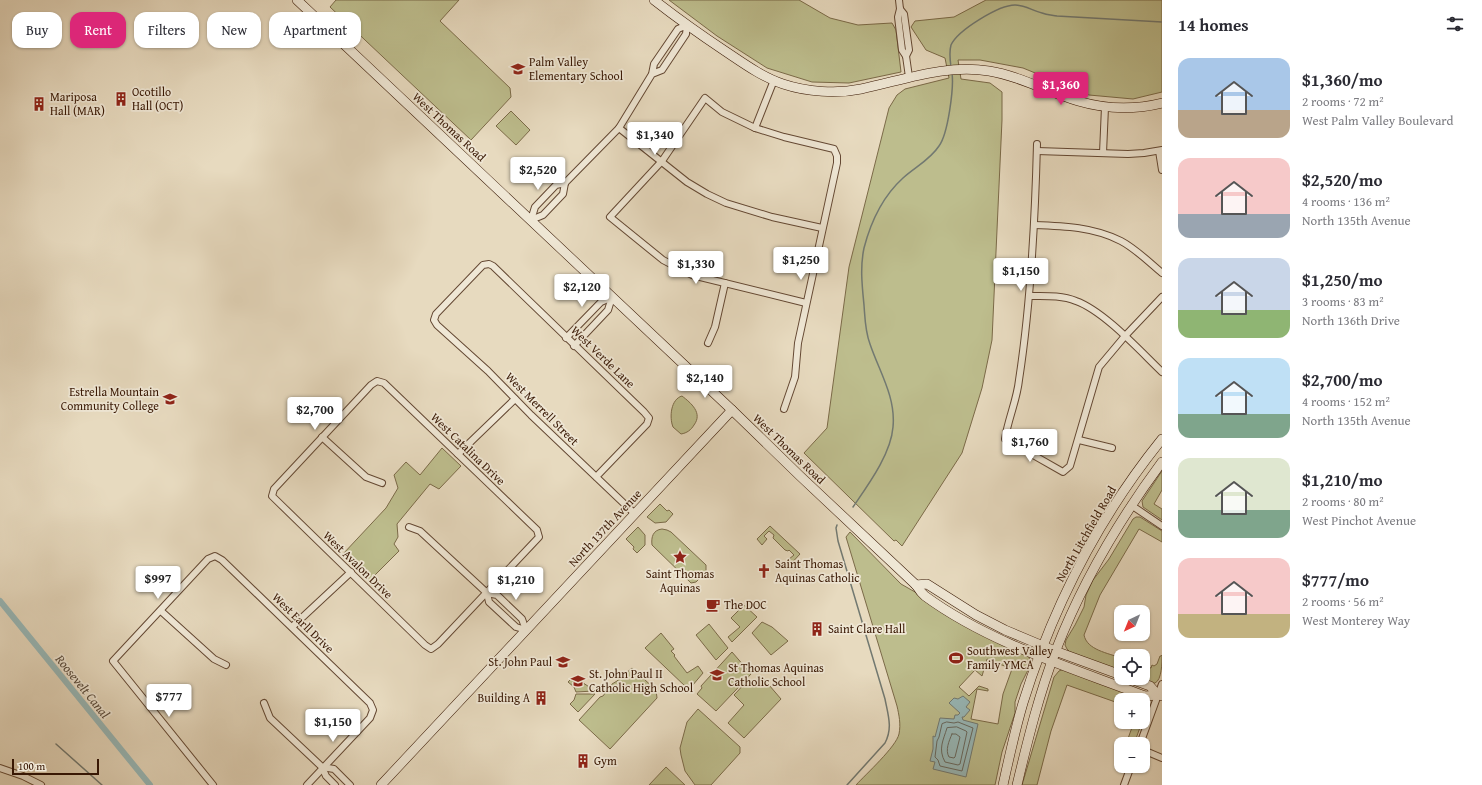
<!DOCTYPE html>
<meta charset="utf-8">
<style>
:root{--surface:#fff;--page:#f2f2f3;--text:#2b2b33;--muted:#7c7c81;--accent:#db2777}
body{margin:0;font-family:"Gentium Book Plus",serif;background:var(--page);color:var(--text);height:100vh;display:flex;flex-direction:column;font-size:15px;white-space:nowrap}
*{box-sizing:border-box;margin:0}
p{font-size:13px;color:var(--muted)}
.icon{flex:none;width:22px;height:22px;fill:none;stroke:currentColor;stroke-width:2;stroke-linecap:round;stroke-linejoin:round}
.map{position:relative;flex:1;overflow:hidden}
.side{display:flex;flex-direction:column;background:var(--surface);width:320px}
.side>*{flex:none}
.top-card{position:absolute;left:12px;top:12px;width:380px;height:36px;display:flex;gap:8px}
.needle{width:26px;rotate:223deg}
.fabs{position:absolute;left:1114px;top:605px;display:grid;gap:8px}
.fabs a{display:grid;place-items:center;width:36px;height:36px;border-radius:8px;background:var(--surface);box-shadow:0 1px 3px #0004;font-size:20px}
.scale{position:absolute;left:12px;bottom:10px;width:87px;box-sizing:border-box;padding-left:4px;border:2px solid #391804;border-top:0;font-size:11px;line-height:14px;white-space:nowrap;color:#391804;-webkit-text-stroke:3px #efe7d5;paint-order:stroke}
.price{position:absolute;translate:-50% -34px;padding:0 9px;border-radius:4px;background:#fff;color:#222;font-size:13px;line-height:26px;filter:drop-shadow(0 1px 2px #0008)}
.price::after{content:'';position:absolute;left:50%;top:24px;width:12px;height:9px;margin-left:-6px;background:inherit;clip-path:polygon(0 0,100% 0,50% 100%)}
.price.active{background:var(--accent);color:#fff}
ul{padding:0;list-style:none}
li{display:flex;align-items:center;gap:12px;height:100px;padding:0 16px}
li span{display:grid;place-items:center;flex:none;width:112px;height:80px;border-radius:12px;color:#555}
li>.icon{margin-inline-start:auto}
span .icon{width:48px;height:48px;fill:#fffc;stroke-width:1}
li b{font-size:17px}
h2{display:flex;justify-content:space-between;align-items:center;height:48px;padding:0 16px;font-size:17px}
.pill{padding:0 14px;border-radius:12px;background:var(--surface);box-shadow:0 1px 3px #0004;font-size:14px;line-height:36px}
.pill.active{background:var(--accent);color:#fff}
main{display:flex;flex:1;min-height:0}
.map>svg:first-child{display:block}
.green{fill:#bdbd8d;stroke:#7b6a48;fill-rule:evenodd}
.water{fill:#98b9b9;stroke:#727971}
.lines{fill:none;stroke-linecap:round;stroke-linejoin:round}
.shore{stroke:#68685e;stroke-width:1}
.stream{stroke:#727971;stroke-width:1.5}
.canal{stroke:#98b9b9;stroke-width:6}
.street-casing{stroke:#644833;stroke-width:8}
.secondary-casing{stroke:#391804;stroke-width:10}
.street{stroke:#efe7d5;stroke-width:6}
.secondary{stroke:#efe7d5;stroke-width:9}
.labels{text-anchor:middle;stroke-width:3.5;stroke-linejoin:round;paint-order:stroke}
.poi-label{font-size:12px;fill:#391804;stroke:#efe7d5;text-anchor:start}
.street-label{font-size:12px;fill:#391804;stroke:#efe7d5}
.water-label{font-size:13px;font-style:italic;fill:#56483a;stroke:#efe7d5}
</style>
<main>
<div class="map">
<svg width="1162" height="785" viewBox="0 0 1162 785">
<rect width="100%" height="100%" fill="#e7dabf"/>
<filter id="stains"><feTurbulence type="fractalNoise" baseFrequency=".005" numOctaves="4"/><feColorMatrix values="0 0 0 0 .2 0 0 0 0 .09 0 0 0 0 .02 0 0 0 .5 -.17"/></filter>
<radialGradient id="worn" r=".72"><stop offset=".6" stop-color="#630" stop-opacity="0"/><stop offset="1" stop-color="#630" stop-opacity=".3"/></radialGradient>
<g class="green">
<polygon points="336,0 459,0 440,21 510,88 511,97 471,140 330,7"/>
<polygon points="669,0 799,0 830,18 858,25 892,23 896,30 901,72 849,83 812,82 767,68 717,36"/>
<polygon points="986,0 1162,0 1162,92 1133,99 1089,95 1023,68 980,60 958,60 961,79 990,83 1002,92 1002,120 992,340 982,388 962,453 902,546 896,540 894,541 804,453 827,428 849,267 889,108 897,95 905,89 949,78 945,58 926,50 911,27 915,21 954,17"/>
<polygon points="511,111 530,130 516,145 496,126"/>
<path d="M 682,396 C 691,403 703,413 694,425 C 691,430 687,433 681,434 L 673,427 C 669,417 671,399 682,396 Z"/>
<polygon points="442,448 461,466 439,489 430,484 397,524 398,537 394,544 399,551 370,580 366,579 343,554 386,508 398,488 394,475 406,462 420,475"/>
<polygon points="1162,471 1162,490 1154,504 1162,509 1162,520 1143,507 1142,501"/>
<polygon points="660,504 667,511 669,510 673,514 666,522 655,523 647,517"/>
<path d="M 1136,517 L 1140,517 L 1162,531 L 1162,542 L 1139,529 L 1100,595 L 1084,635 C 1087,650 1108,653 1121,658 L 1121,671 L 1071,653 L 1067,649 L 1065,645 L 1066,640 L 1075,625 L 1084,607 L 1086,595 L 1093,580 L 1109,559 L 1133,519 Z"/>
<polygon points="770,526 800,554 787,568 783,564 794,555 789,550 788,551 785,550 773,538 774,535 769,531 764,536 767,539 762,545 757,539"/>
<polygon points="638,527 645,535 645,545 637,553 633,549 634,547 626,539"/>
<path d="M 662,529 L 667,530 L 671,532 L 706,565 L 706,572 L 696,582 L 691,583 L 652,545 C 651,537 653,530 662,529 Z"/>
<path d="M 850,532 L 901,584 L 1029,657 L 1031,664 L 1021,684 L 1015,702 L 1015,713 L 1002,752 L 995,785 L 856,785 C 866,774 896,747 899,734 C 901,724 899,715 897,706 L 846,537 ZM 987,659 L 1012,669 L 1003,694 L 998,724 L 971,719 L 977,689 L 988,691 L 988,689 L 979,686 L 969,696 L 959,687 L 975,670 L 982,676 Z"/>
<polygon points="744,605 757,617 732,642 728,637 740,627 731,618"/>
<polygon points="762,622 772,627 788,641 771,655 752,633"/>
<polygon points="709,624 728,648 716,660 696,635"/>
<polygon points="661,633 674,649 671,651 675,655 674,656 687,673 698,666 703,673 692,686 686,687 645,648"/>
<polygon points="732,652 751,674 716,711 697,694 702,688 701,686"/>
<path d="M 1162,655 C 1162,662 1162,680 1155,683 C 1151,684 1143,680 1139,678 L 1143,678 L 1143,666 L 1151,668 L 1152,665 L 1154,666 L 1157,664 L 1160,656 L 1161,656 Z"/>
<polygon points="632,668 656,690 657,698 610,749 579,720 600,697 603,696 612,684 617,681"/>
<polygon points="1064,669 1145,700 1148,702 1149,705 1143,721 1143,700 1121,700 1121,704 1067,685 1051,731 1037,785 1022,785 1054,677 1059,671"/>
<path d="M 574,676 C 580,682 588,685 594,691 L 576,692 L 574,687 L 568,682 Z"/>
<polygon points="763,678 781,699 744,738 728,723 744,705 734,695 749,679 756,684"/>
<polygon points="576,694 595,694 578,712 570,704 574,700"/>
<polygon points="698,709 740,747 740,753 711,785 695,785 685,771 681,755 680,748 687,722"/>
<polygon points="1134,722 1142,722 1134,744 1126,744"/>
<polygon points="666,767 685,785 649,785"/>
</g>
<polygon class="water" points="963,696 970,702 966,707 970,710 964,717 962,717 963,720 978,724 966,777 933,769 935,762 930,761 933,749 933,736 935,737 940,718 954,719 955,715 958,715 960,713 949,703 954,698 958,699"/>
<g class="lines">
<g class="shore">
<polygon points="947,722 954,723 958,722 973,728 962,771 940,766 938,760 935,757 937,741 939,737 942,724"/>
<path d="M 957,727 L 966,731 L 967,732 L 960,764 L 958,765 L 945,762 C 938,749 943,741 947,728 Z"/>
<path d="M 952,734 L 956,734 L 960,737 L 955,757 L 954,758 L 949,757 C 945,750 949,741 952,734 Z"/>
</g>
<g class="stream">
<path d="M 951,67 C 950,60 949,52 951,45 C 958,30 999,5 1015,5 C 1025,5 1033,11 1042,13 C 1047,15 1052,15 1057,16 L 1162,22"/>
<path d="M 853,507 C 868,485 891,454 893,427 C 896,397 879,371 870,344 C 865,331 865,318 864,305 C 862,285 860,267 864,248 C 871,221 882,197 903,178 C 915,167 930,160 939,146 C 948,134 954,88 952,73"/>
<path d="M 837,525 L 836,528 L 838,541 L 885,699 C 888,715 893,728 885,743 L 847,785"/>
<polyline points="56,744 102,785"/>
</g>
<polyline class="canal" points="0,601 150,785"/>
<defs>
<g id="street">
<polyline points="899,0 900,9 904,14 909,50 906,56"/>
<polyline points="900,9 898,17 902,50 906,56 909,77"/>
<polyline points="619,128 687,182 707,194 726,203 772,217 822,228"/>
<polyline points="755,128 774,80"/>
<path d="M 1037,144 C 1035,223 1031,302 1019,380 C 1017,400 1008,419 1005,439 L 1063,472 L 1070,466 L 1099,367 L 1125,336 L 1162,297"/>
<polyline points="1037,151 1128,154 1144,153 1162,150"/>
<polyline points="1159,151 1162,170"/>
<polyline points="1103,153 1105,107"/>
<polyline points="531,220 543,215 563,194 565,183 619,128 652,74 654,64 678,29 687,25 686,34 662,70 652,74"/>
<polyline points="531,220 535,207 556,185 565,183"/>
<path d="M 1034,225 C 1064,226 1094,227 1121,241 C 1136,249 1149,262 1162,273"/>
<path d="M 1030,296 C 1045,296 1062,295 1076,301 C 1104,311 1140,351 1162,372"/>
<polyline points="566,338 601,302 612,297"/>
<polyline points="708,343 715,327 725,283"/>
<polyline points="574,346 608,310 612,297"/>
<polygon points="377,381 384,383 537,530 539,537 438,644 431,649 425,645 272,496 274,489 371,385"/>
<polyline points="784,409 795,377 798,343 837,163 837,156 834,149 784,137 755,128 722,112 705,98 662,161 610,217 663,260 692,275 806,303"/>
<polyline points="322,437 366,477 382,483"/>
<polyline points="1079,440 1112,448"/>
<polyline points="458,454 515,399"/>
<polyline points="596,477 647,424 649,418 644,412 493,266 489,264 483,265 436,314 434,320 437,325 488,371 531,415 635,514"/>
<polyline points="1131,505 1162,526"/>
<polyline points="409,527 420,531 487,593 489,602 516,627 526,630"/>
<polyline points="487,593 497,595 522,619 526,630"/>
<polyline points="161,611 214,659 226,665"/>
<polyline points="292,627 351,572"/>
<polyline points="264,703 270,718 322,767 326,776 335,785"/>
<polyline points="1140,744 1162,684"/>
<polyline points="1143,750 1162,758"/>
<polyline points="322,767 334,769 350,785"/>
<polyline points="0,768 23,776 41,785"/>
<polyline points="213,785 113,661 208,559 215,556 222,560 370,703 373,710 370,718 307,785"/>
<polyline points="1124,785 1131,766"/>
</g>
<g id="secondary">
<path d="M 297,0 L 732,410 L 800,476 L 916,585 L 921,592 L 925,596 C 989,643 1072,668 1145,696 L 1158,695"/>
<path d="M 654,0 C 677,18 701,35 725,51 C 743,63 762,77 783,84 C 807,92 837,94 861,89 C 904,80 945,64 989,71 C 1020,76 1048,92 1078,101 C 1105,109 1134,110 1162,103"/>
<polyline points="916,585 927,584 976,615 1005,630 1055,651 1121,675"/>
<polyline points="1128,678 1150,686 1158,695 1162,696"/>
<polyline points="381,785 732,410"/>
<path d="M 1003,785 C 1009,758 1015,730 1023,703 C 1053,607 1099,517 1162,439"/>
<path d="M 1017,785 C 1028,739 1039,694 1056,650 C 1082,583 1119,520 1162,462"/>
</g>
</defs>
<use href="#street" class="street-casing"/>
<use href="#secondary" class="secondary-casing"/>
<use href="#street" class="street"/>
<use href="#secondary" class="secondary"/>
</g>
<defs>
<symbol id="school-bare" viewBox="-9 -9 18 18"><path d="M0-5L7-2L0 1L-7-2ZM-4 1L0 2.5L4 1V4Q0 6-4 4Z" fill="#8f2418" stroke="#efe7d5" stroke-width="2.5" paint-order="stroke"/></symbol>
<symbol id="building-bare" viewBox="-9 -9 18 18"><path d="M-4-6H4V6H1V3H-1V6H-4ZM-2.5-4.3h1.7v1.8h-1.7ZM.8-4.3h1.7v1.8H.8ZM-2.5-1h1.7V.8h-1.7ZM.8-1h1.7V.8H.8Z" fill="#8f2418" stroke="#efe7d5" stroke-width="2.5" paint-order="stroke"/></symbol>
<symbol id="university-bare" viewBox="-9 -9 18 18"><path d="M0-5L7-2L0 1L-7-2ZM-4 1L0 2.5L4 1V4Q0 6-4 4Z" fill="#8f2418" stroke="#efe7d5" stroke-width="2.5" paint-order="stroke"/></symbol>
<symbol id="sight-bare" viewBox="-9 -9 18 18"><path d="M0-6L1.8-2.2L6-1.7L2.9 1.2L3.7 5.4L0 3.3L-3.7 5.4L-2.9 1.2L-6-1.7L-1.8-2.2Z" fill="#8f2418" stroke="#efe7d5" stroke-width="2.5" paint-order="stroke"/></symbol>
<symbol id="church-bare" viewBox="-9 -9 18 18"><path d="M-1.2-6h2.4v3.5h3.3v2.4h-3.3V6h-2.4V-.1h-3.3v-2.4h3.3Z" fill="#8f2418" stroke="#efe7d5" stroke-width="2.5" paint-order="stroke"/></symbol>
<symbol id="cafe-bare" viewBox="-9 -9 18 18"><path d="M-5.5-4.5H6V0H3Q3 3.5 0 3.5H-2.5Q-5.5 3.5-5.5 0ZM3-3.2v2h1.7v-2ZM-6 4.5H4V6H-6Z" fill="#8f2418" stroke="#efe7d5" stroke-width="2.5" paint-order="stroke"/></symbol>
<symbol id="stadium-bare" viewBox="-9 -9 18 18"><path d="M0-5a6.5 5 0 1 0 0 10a6.5 5 0 1 0 0-10ZM-3.5-1.8h7v3.6h-7Z" fill="#8f2418" stroke="#efe7d5" stroke-width="2.5" paint-order="stroke"/></symbol>
</defs>
<g fill-rule="evenodd">
<use href="#school-bare" x="508" y="59" width="20" height="20"/>
<use href="#building-bare" x="111" y="89" width="20" height="20"/>
<use href="#building-bare" x="29" y="94" width="20" height="20"/>
<use href="#university-bare" x="160" y="389" width="20" height="20"/>
<use href="#sight-bare" x="670" y="547" width="20" height="20"/>
<use href="#church-bare" x="754" y="561" width="20" height="20"/>
<use href="#cafe-bare" x="703" y="595" width="20" height="20"/>
<use href="#building-bare" x="807" y="619" width="20" height="20"/>
<use href="#stadium-bare" x="946" y="648" width="20" height="20"/>
<use href="#school-bare" x="553" y="652" width="20" height="20"/>
<use href="#school-bare" x="707" y="665" width="20" height="20"/>
<use href="#school-bare" x="568" y="671" width="20" height="20"/>
<use href="#building-bare" x="531" y="688" width="20" height="20"/>
<use href="#building-bare" x="573" y="751" width="20" height="20"/>
</g>
<g class="labels">
<g class="poi-label">
<text x="529" y="66">Palm Valley<tspan x="529" dy="14">Elementary School</tspan></text>
<text x="132" y="96">Ocotillo<tspan x="132" dy="14">Hall (OCT)</tspan></text>
<text x="50" y="101">Mariposa<tspan x="50" dy="14">Hall (MAR)</tspan></text>
<text x="159" y="396" text-anchor="end">Estrella Mountain<tspan x="159" dy="14">Community College</tspan></text>
<text x="775" y="568">Saint Thomas<tspan x="775" dy="14">Aquinas Catholic</tspan></text>
<text x="680" y="578" text-anchor="middle">Saint Thomas<tspan x="680" dy="14">Aquinas</tspan></text>
<text x="724" y="609">The DOC</text>
<text x="828" y="633">Saint Clare Hall</text>
<text x="967" y="655">Southwest Valley<tspan x="967" dy="14">Family YMCA</tspan></text>
<text x="552" y="666" text-anchor="end">St. John Paul</text>
<text x="728" y="672">St Thomas Aquinas<tspan x="728" dy="14">Catholic School</tspan></text>
<text x="589" y="678">St. John Paul II<tspan x="589" dy="14">Catholic High School</tspan></text>
<text x="530" y="702" text-anchor="end">Building A</text>
<text x="594" y="765">Gym</text>
</g>
<g class="street-label">
<text transform="translate(449 127) rotate(43)" y="4">West Thomas Road</text>
<text transform="translate(603 357) rotate(44)" y="4">West Verde Lane</text>
<text transform="translate(542 409) rotate(45)" y="4">West Merrell Street</text>
<text transform="translate(468 449) rotate(44)" y="4">West Catalina Drive</text>
<text transform="translate(789 449) rotate(44)" y="4">West Thomas Road</text>
<text transform="translate(605 528) rotate(-47)" y="4">North 137th Avenue</text>
<text transform="translate(1086 534) rotate(-60)" y="4">North Litchfield Road</text>
<text transform="translate(358 565) rotate(44)" y="4">West Avalon Drive</text>
<text transform="translate(303 623) rotate(44)" y="4">West Earll Drive</text>
</g>
<g class="water-label">
<text transform="translate(83 686) rotate(51)" y="5">Roosevelt Canal</text>
</g>
</g>
<rect width="100%" height="100%" filter="url(#stains)"/>
<rect width="100%" height="100%" fill="url(#worn)"/>
</svg>
<div class="fabs">
<a><svg class="needle" viewBox="-14 -14 28 28"><path d="M0-13l5 13h-10z" fill="#e53935"/><path d="M0 13l5-13h-10z" fill="#7c7c81"/></svg></a>
<a><svg class="icon" aria-label="locate" viewBox="0 0 24 24"><circle cx="12" cy="12" r="6"/><path d="M12 2v4M12 18v4M2 12h4M18 12h4"/></svg></a>
<a>+</a>
<a>−</a>
</div>
<div class="scale">100 m</div>
<b class="price active" style="left:1061px;top:106px">$1,360</b>
<b class="price" style="left:655px;top:156px">$1,340</b>
<b class="price" style="left:538px;top:191px">$2,520</b>
<b class="price" style="left:801px;top:281px">$1,250</b>
<b class="price" style="left:696px;top:285px">$1,330</b>
<b class="price" style="left:1021px;top:292px">$1,150</b>
<b class="price" style="left:582px;top:308px">$2,120</b>
<b class="price" style="left:705px;top:399px">$2,140</b>
<b class="price" style="left:315px;top:431px">$2,700</b>
<b class="price" style="left:1030px;top:463px">$1,760</b>
<b class="price" style="left:158px;top:600px">$997</b>
<b class="price" style="left:516px;top:601px">$1,210</b>
<b class="price" style="left:169px;top:718px">$777</b>
<b class="price" style="left:333px;top:743px">$1,150</b>
<div class="top-card">
<a class="pill">Buy</a>
<a class="pill active">Rent</a>
<a class="pill">Filters</a>
<a class="pill">New</a>
<a class="pill">Apartment</a>
</div>
</div>
<section class="side">
<h2>14 homes<svg class="icon" aria-label="filters" viewBox="0 0 24 24"><path d="M4 7h16M4 17h16"/><circle cx="9" cy="7" r="2"/><circle cx="15" cy="17" r="2"/></svg></h2>
<ul>
<li><span style="background:linear-gradient(#a9c7e8 65%,#b9a48a 0)"><svg class="icon" aria-label="home" viewBox="0 0 24 24"><path d="M3 11l9-7 9 7M6 9v11h12V9"/></svg></span><div><b>$1,360/mo</b><p>2 rooms · 72 m²</p><p>West Palm Valley Boulevard</p></div></li>
<li><span style="background:linear-gradient(#f6c9c9 70%,#9aa5b1 0)"><svg class="icon" aria-label="home" viewBox="0 0 24 24"><path d="M3 11l9-7 9 7M6 9v11h12V9"/></svg></span><div><b>$2,520/mo</b><p>4 rooms · 136 m²</p><p>North 135th Avenue</p></div></li>
<li><span style="background:linear-gradient(#c9d6e8 65%,#8fb573 0)"><svg class="icon" aria-label="home" viewBox="0 0 24 24"><path d="M3 11l9-7 9 7M6 9v11h12V9"/></svg></span><div><b>$1,250/mo</b><p>3 rooms · 83 m²</p><p>North 136th Drive</p></div></li>
<li><span style="background:linear-gradient(#bfe0f5 70%,#7fa58c 0)"><svg class="icon" aria-label="home" viewBox="0 0 24 24"><path d="M3 11l9-7 9 7M6 9v11h12V9"/></svg></span><div><b>$2,700/mo</b><p>4 rooms · 152 m²</p><p>North 135th Avenue</p></div></li>
<li><span style="background:linear-gradient(#dfe7d0 65%,#7fa58c 0)"><svg class="icon" aria-label="home" viewBox="0 0 24 24"><path d="M3 11l9-7 9 7M6 9v11h12V9"/></svg></span><div><b>$1,210/mo</b><p>2 rooms · 80 m²</p><p>West Pinchot Avenue</p></div></li>
<li><span style="background:linear-gradient(#f6c9c9 70%,#c2b280 0)"><svg class="icon" aria-label="home" viewBox="0 0 24 24"><path d="M3 11l9-7 9 7M6 9v11h12V9"/></svg></span><div><b>$777/mo</b><p>2 rooms · 56 m²</p><p>West Monterey Way</p></div></li>
</ul>
</section>
</main>
